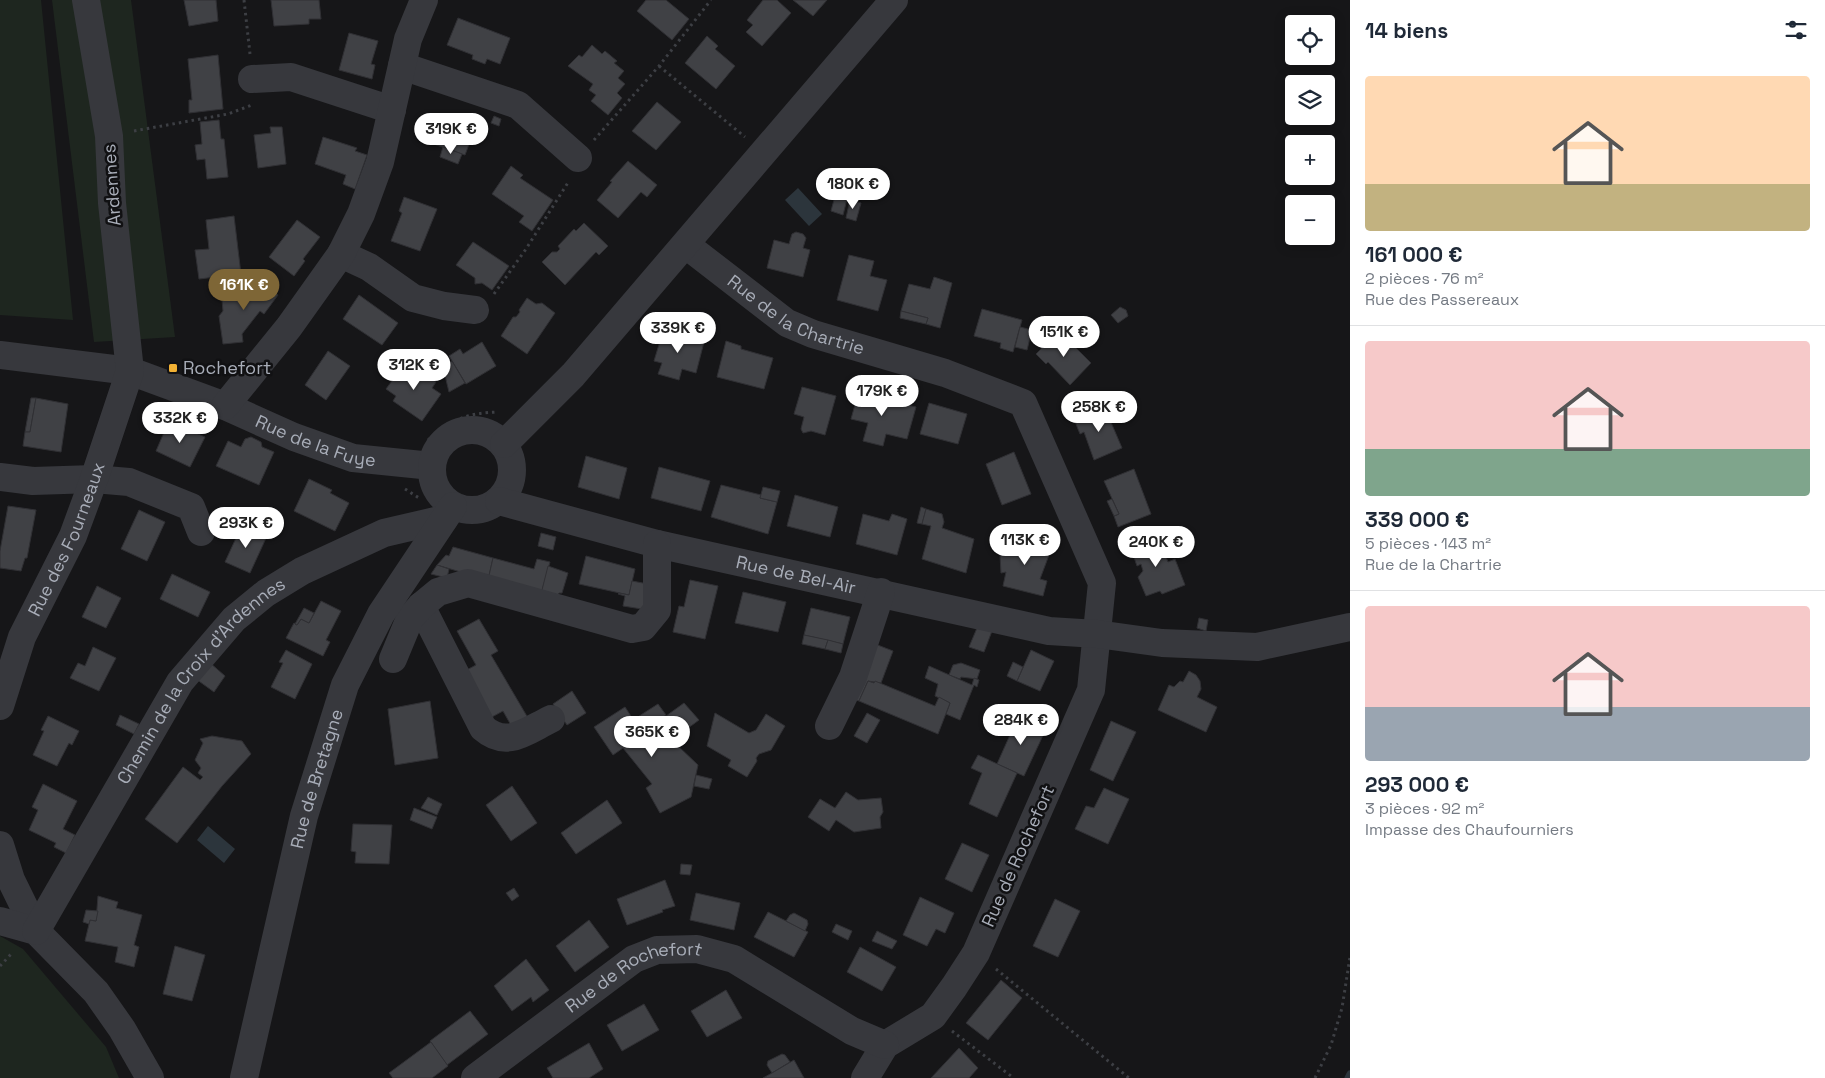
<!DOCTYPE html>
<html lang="fr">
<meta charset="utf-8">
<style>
:root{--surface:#fff;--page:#f6f6f7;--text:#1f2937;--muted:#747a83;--line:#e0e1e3;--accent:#7e6636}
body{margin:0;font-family:"Space Grotesk",sans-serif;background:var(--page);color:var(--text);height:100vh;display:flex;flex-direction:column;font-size:19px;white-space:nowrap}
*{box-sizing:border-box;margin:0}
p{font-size:16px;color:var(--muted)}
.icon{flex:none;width:28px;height:28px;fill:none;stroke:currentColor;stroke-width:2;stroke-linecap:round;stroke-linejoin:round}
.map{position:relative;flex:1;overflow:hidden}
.sheet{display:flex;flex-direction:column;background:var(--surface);width:475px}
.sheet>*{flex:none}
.fabs{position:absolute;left:1285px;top:15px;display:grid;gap:10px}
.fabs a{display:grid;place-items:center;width:50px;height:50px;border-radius:5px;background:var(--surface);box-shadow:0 2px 12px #0003;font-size:25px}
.price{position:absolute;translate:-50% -42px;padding:0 11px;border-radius:18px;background:#fff;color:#222;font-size:16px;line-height:32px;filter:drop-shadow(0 1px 2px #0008)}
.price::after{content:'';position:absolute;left:50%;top:30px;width:15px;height:11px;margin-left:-8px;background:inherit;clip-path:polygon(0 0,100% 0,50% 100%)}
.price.active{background:var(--accent);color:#fff}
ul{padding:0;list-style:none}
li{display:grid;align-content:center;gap:10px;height:265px;padding:0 15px}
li+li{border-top:1px solid var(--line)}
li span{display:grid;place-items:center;height:155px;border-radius:5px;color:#555}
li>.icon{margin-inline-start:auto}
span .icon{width:90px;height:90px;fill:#fffc;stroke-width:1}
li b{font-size:21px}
h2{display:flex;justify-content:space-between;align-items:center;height:60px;padding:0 15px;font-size:21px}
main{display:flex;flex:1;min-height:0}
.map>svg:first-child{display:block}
.green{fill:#1e261f}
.water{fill:#2c353c}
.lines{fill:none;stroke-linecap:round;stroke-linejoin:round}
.stream{stroke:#2c353c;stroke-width:7}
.building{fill:#404145;stroke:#303034}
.path{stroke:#3d3f44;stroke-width:3;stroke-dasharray:2.5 4;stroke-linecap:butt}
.minor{stroke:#37383d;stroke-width:28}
.poi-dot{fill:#f2b134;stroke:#111113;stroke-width:2}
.labels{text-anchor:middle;stroke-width:5;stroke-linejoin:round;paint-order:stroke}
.street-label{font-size:18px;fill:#a8adb8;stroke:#111113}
.poi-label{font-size:18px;fill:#a8adb8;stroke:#111113;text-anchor:start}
</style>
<main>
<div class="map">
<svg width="1350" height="1078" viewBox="0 0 1350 1078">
<rect width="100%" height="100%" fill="#161618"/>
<g class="green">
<polygon points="0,0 41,0 73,320 0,315"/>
<polygon points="52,0 131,0 175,337 94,342"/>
<polygon points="0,936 23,949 106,1047 119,1078 0,1078"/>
</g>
<g class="water">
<polygon points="798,188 822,214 809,226 785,200"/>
<polygon points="208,826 235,849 224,863 197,840"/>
</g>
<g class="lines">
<polyline class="stream" points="1348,1078 1350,1074"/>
</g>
<g class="building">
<polygon points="184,0 216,0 218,21 189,26"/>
<polygon points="271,0 319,0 321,19 309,19 309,24 274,26"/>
<polygon points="646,0 666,0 689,19 672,40 637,11"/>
<polygon points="763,0 777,0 791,13 762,46 746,32 753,25 747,20"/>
<polygon points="793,0 827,0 813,16"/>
<polygon points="458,18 510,38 500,64 487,59 485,64 472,59 473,55 447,45"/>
<polygon points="349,33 378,41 371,64 375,65 372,79 339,70"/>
<polygon points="707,36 718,46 715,49 735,66 716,89 685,63"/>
<polygon points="592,45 602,54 605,51 617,61 614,63 624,71 618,78 625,84 617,93 622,98 608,115 591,101 596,95 589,90 593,84 568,66 579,55 582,57"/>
<polygon points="218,55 223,109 189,113 189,100 192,100 188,59"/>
<polygon points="657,102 681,122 656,150 632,131"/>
<polygon points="438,114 456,120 462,115 463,123 475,128 465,155 428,142"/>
<polygon points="494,116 501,119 499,126 491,123"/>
<polygon points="219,120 221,139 224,139 228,177 207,179 205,159 197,160 195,145 202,144 200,122"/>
<polygon points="270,127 282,127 286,164 258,168 254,135 271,133"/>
<polygon points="323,137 357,148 355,151 367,155 355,189 343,184 346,175 315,164"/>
<polygon points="443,147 462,154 458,164 440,157"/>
<polygon points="628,161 657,185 647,197 641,192 618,218 597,200 612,182 610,181"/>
<polygon points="511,166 523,175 520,178 553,200 532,231 519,222 524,216 492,194"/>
<polygon points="835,196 847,199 843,215 831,211"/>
<polygon points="404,197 437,209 420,251 391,241 402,213 399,211"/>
<polygon points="850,200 861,203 856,221 846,218"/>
<polygon points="234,216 241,274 199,279 195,250 209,249 206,220"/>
<polygon points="297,220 320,237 303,259 305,261 294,276 269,257"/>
<polygon points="584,223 608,246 599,255 596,252 565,285 542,262 552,252 557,252 560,249 558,246 574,229 576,231"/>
<polygon points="796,232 803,234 806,238 803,248 810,250 803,277 767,268 774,240 789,244 792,234"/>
<polygon points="473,242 509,266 492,290 482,283 475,284 475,278 456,265"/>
<polygon points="849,255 874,261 870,276 887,280 878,311 837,300"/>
<polygon points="934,277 952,283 940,328 926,324 928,318 901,311 909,284 930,289"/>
<polygon points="257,279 278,295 264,314 260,311 242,334 243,342 223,344 219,316 223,311 222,300 233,299 244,284 249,288"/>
<polygon points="359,295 398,323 382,345 343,319"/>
<polygon points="527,298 536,304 542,303 555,313 527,354 501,336 513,317 516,317 520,312 519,310"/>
<polygon points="1120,307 1126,310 1128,316 1118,323 1111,315"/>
<polygon points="982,309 1022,320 1013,352 1000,348 1001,343 974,336"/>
<polygon points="901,311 928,318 926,324 900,318"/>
<polygon points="1020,327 1032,330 1027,350 1015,347"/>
<polygon points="664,328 677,332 676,335 704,342 696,373 682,369 679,380 658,374 662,363 654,361"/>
<polygon points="1059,331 1091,363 1070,385 1048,362 1046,364 1036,354"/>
<polygon points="726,341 741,346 741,349 773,358 764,389 717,377"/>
<polygon points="482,342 496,366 466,384 449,356 460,349 463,354"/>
<polygon points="328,351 350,366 326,400 305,385"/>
<polygon points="408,359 418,366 417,369 436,382 432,388 441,394 422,421 393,401 396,396 386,389"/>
<polygon points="452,361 465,383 449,392 443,367"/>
<polygon points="802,387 836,396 825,435 811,431 803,433 801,429 804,417 794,414"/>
<polygon points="860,387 873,391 872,395 896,399 895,402 916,407 907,439 886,434 883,446 863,441 868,423 851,419"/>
<polygon points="31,398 36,398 30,432 25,432"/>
<polygon points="36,398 68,404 61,452 23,446 25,432 30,432"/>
<polygon points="929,403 967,414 958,444 920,434"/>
<polygon points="1104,406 1122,448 1094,460 1084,432 1080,434 1074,419"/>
<polygon points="169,421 205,437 190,467 156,451"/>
<polygon points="251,437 261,442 262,447 274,452 259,485 216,466 228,441 241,447 245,439"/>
<polygon points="1014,452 1031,494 1002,505 986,464"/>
<polygon points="586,456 627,468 619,499 578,487"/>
<polygon points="659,467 710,481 701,511 651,498"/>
<polygon points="1134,469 1151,514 1118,527 1114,516 1119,514 1104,481"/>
<polygon points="309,479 332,490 330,493 349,503 335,531 294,511"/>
<polygon points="721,485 761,495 760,498 777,502 768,534 711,517"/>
<polygon points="763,487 780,491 777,502 760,498"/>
<polygon points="795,495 838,507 830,537 787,526"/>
<polygon points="1112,499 1119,514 1114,516 1107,501"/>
<polygon points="8,506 36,510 27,558 25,558 21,571 0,568 0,551"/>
<polygon points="921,507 926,509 922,524 917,523"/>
<polygon points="926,509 942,514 944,522 942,528 974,539 966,573 922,559 931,526 922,524"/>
<polygon points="139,510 165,522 147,561 121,549"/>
<polygon points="863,514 889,521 892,514 907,519 897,555 856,544"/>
<polygon points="242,525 267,536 250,573 225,562"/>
<polygon points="541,533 556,537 553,550 538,546"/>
<polygon points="1158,536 1168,562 1175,559 1185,585 1162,594 1160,591 1146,596 1138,577 1143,571 1141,564 1137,566 1130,546"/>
<polygon points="1011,537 1052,547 1040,579 1047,581 1043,596 1003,586 1006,572 1001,573 1000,555 1011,554 1006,553"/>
<polygon points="453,547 493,558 488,580 437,565 446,555 449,556"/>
<polygon points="586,556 635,569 629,595 579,584"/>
<polygon points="493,558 534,569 537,559 550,562 541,594 488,580"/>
<polygon points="437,565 449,569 447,578 431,574"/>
<polygon points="548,566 568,573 562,593 559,593 555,598 541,594"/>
<polygon points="172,574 210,592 198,617 160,599"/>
<polygon points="690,580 718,586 705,639 673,632 679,606 684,607"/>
<polygon points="632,581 648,584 648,610 623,606 625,596 618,594 619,593 629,595"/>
<polygon points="97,586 121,598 106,628 82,617"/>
<polygon points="743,592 786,602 778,632 735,623"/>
<polygon points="321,601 341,611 326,640 330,642 323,656 286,638 294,623 297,625 301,619 309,623"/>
<polygon points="304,608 314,613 309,623 301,619 297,625 295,624"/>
<polygon points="811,608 850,617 843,644 804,635"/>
<polygon points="1199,618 1208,620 1206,631 1197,628"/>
<polygon points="479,619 498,651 491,655 528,718 512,727 503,711 490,718 463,672 476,665 457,631"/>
<polygon points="977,628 992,631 984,652 969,647"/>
<polygon points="804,635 828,640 825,649 802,644"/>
<polygon points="828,640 843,644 841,653 825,649"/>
<polygon points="875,644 893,651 881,683 868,681 859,701 853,699"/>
<polygon points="93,647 116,658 99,691 70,678 78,663 85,666"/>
<polygon points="286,650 312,664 295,699 271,687 283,663 279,662"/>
<polygon points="1031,650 1054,661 1040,691 1017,681"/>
<polygon points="209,662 225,676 214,692 196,679"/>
<polygon points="1013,662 1023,667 1017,681 1007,676"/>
<polygon points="961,663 980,670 977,679 961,677 960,679 949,675 953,665"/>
<polygon points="929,666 972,685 974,678 979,680 977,687 974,685 960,720 946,714 950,703 935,696 938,684 925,678"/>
<polygon points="1189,671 1196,675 1200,681 1201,689 1197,697 1217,707 1206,732 1158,710 1169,685 1174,687 1180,681 1183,682"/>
<polygon points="868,681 874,683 875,681 935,706 939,697 950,703 938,734 859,701"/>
<polygon points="572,691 586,713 567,725 553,704"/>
<polygon points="430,701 438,758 395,765 388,709"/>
<polygon points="684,703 699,720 672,740 655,724"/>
<polygon points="658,704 666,715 642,733 633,720"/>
<polygon points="625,707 642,733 655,724 698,765 691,797 660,813 646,788 652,784 623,748 613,755 594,727"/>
<polygon points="715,713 749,733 756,730 766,714 785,726 771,750 759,754 756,758 757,761 747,777 728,766 731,760 707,746"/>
<polygon points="867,713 880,720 867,743 854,736"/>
<polygon points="120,715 139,724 134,734 116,725"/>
<polygon points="48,716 79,731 72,745 69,743 57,766 33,755 44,731 41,730"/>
<polygon points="1018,717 1046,729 1024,776 997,764"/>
<polygon points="1111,721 1136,732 1113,781 1090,770"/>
<polygon points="212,736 242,741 251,754 222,786 177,843 145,819 183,767 200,780 203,777 198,773 201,768 195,760 203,743 200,739"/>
<polygon points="978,755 1017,773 997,817 969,804 982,773 971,768"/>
<polygon points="696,775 712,779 709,789 694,786"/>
<polygon points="43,784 77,801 63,829 75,835 66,853 54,847 56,843 29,830 38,810 32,807"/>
<polygon points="512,786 537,823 511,841 486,805"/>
<polygon points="1104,788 1129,799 1108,844 1075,829 1086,806 1094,808"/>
<polygon points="846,792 858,800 881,798 883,812 880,817 881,828 854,832 836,820 829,831 808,817 820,799 835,808"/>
<polygon points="428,797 442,804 437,815 421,808"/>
<polygon points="607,800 622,823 576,854 561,833"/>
<polygon points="414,808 437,817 432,829 410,820"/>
<polygon points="353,824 392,825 389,864 355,863 356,852 351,851"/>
<polygon points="962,843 989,855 972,892 945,879"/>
<polygon points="681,864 692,865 690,875 680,874"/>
<polygon points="665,880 675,906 662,910 663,912 627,925 617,899"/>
<polygon points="514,888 519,896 512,901 506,893"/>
<polygon points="696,893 740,903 734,930 690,920"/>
<polygon points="98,896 118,902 116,908 142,915 134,945 139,947 134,967 115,962 118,947 85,941 90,920 96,921"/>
<polygon points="920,897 954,913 945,933 936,929 927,946 903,935"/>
<polygon points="1055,899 1080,911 1058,957 1033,946"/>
<polygon points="86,910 98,911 96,921 90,920 89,924 83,922"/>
<polygon points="768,912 808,932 794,957 754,937"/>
<polygon points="794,913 807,920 808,924 805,931 786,921 790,915"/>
<polygon points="589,920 609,947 575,972 556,946"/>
<polygon points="836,924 852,931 848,940 832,932"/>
<polygon points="877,931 897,941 892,949 872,941"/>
<polygon points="175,946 205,955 192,1001 163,994"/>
<polygon points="860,947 896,967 882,991 847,972"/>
<polygon points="526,959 549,990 533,1002 531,997 512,1011 494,986"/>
<polygon points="1001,980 1022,998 988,1040 966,1023"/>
<polygon points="726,990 742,1018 707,1037 691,1011"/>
<polygon points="644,1004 659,1030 622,1051 607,1025"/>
<polygon points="470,1011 488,1034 447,1065 430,1041"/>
<polygon points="431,1042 448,1066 432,1078 393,1078 389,1073"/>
<polygon points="589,1043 603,1069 589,1078 553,1078 547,1068"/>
<polygon points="959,1048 978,1068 969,1078 931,1078"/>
<polygon points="782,1054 785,1055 790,1062 772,1073 767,1065 768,1061"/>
<polygon points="794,1060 804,1078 763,1078 772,1073"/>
</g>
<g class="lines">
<g class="path">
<polyline points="244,0 250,54"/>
<polyline points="659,66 745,137"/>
<polyline points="134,131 228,114 252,105"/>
<polyline points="594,140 659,66 711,0"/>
<polyline points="494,294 526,249 569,181"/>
<path d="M 428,440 C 451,419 468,413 498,412"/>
<polyline points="405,489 419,498"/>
<polyline points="0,966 13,952"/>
<polyline points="996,969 1129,1078"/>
<polyline points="952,1031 1011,1076"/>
<polyline points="1315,1078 1331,1045 1342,1008 1350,957"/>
</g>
<g class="minor">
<polyline points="402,66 518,105 578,158"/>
<polyline points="252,79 291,77 392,110"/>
<path id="s1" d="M 686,245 L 787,323 L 813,334 L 945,373 L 1023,403 L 1102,583 L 1091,690 L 976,953 L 954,987 L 933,1016 L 885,1045 L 865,1078"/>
<polyline points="341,254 369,267 413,298 444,306 475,310"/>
<path id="s2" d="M 0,355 L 130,371 L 225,406 L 294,437 L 353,458 L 432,466"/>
<polyline points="225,406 289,327 341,254 361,214 380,162 408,39 424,0"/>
<circle cx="472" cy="470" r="40"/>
<polyline points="504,444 573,375 894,0"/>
<polyline points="0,477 33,481 94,479 129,482 191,507 201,532"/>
<path id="s3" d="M 499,501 L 657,544 L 1049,631 L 1097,634 L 1162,643 L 1257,647 L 1350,627"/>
<path d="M 421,606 L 483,728 C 507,749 526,731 551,719"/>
<polyline points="393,659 410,618 421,606 438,592 468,583 632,629 643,627 657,610 657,544"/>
<path id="s4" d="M 0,706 L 22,637 L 73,536 L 94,479 L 130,371 L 112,203 L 109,136 L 86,0"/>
<polyline points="829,726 853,677 881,592"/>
<polyline points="0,845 11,880 36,931"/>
<polyline points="0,921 36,931 96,992 122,1029 150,1078"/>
<path id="s5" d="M 36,931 L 180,682 L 234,619 L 266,593 L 302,571 L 384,533 L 444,519"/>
<path id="s6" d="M 244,1078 L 304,816 L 345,685 L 381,614 L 453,506"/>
<path id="s7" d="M 475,1078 L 634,959 L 657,950 L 697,949 L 734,959 L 852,1031 L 885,1045"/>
</g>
</g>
<rect class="poi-dot" x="168" y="363" width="10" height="10" rx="2.5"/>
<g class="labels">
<g class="street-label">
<text transform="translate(112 185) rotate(-94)" y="6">Ardennes</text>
<text dy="6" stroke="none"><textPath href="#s1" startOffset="132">Rue de la Chartrie</textPath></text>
<text dy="6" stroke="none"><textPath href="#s2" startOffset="330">Rue de la Fuye</textPath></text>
<text dy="6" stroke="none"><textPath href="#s4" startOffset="180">Rue des Fourneaux</textPath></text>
<text dy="6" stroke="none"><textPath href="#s3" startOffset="306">Rue de Bel-Air</textPath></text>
<text dy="6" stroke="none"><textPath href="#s5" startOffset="302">Chemin de la Croix d'Ardennes</textPath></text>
<text dy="6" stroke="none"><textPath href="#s6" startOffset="308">Rue de Bretagne</textPath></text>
<text transform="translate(1018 856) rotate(-66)" y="6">Rue de Rochefort</text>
<text dy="6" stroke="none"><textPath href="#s7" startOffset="192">Rue de Rochefort</textPath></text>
</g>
<g class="poi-label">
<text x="183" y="374">Rochefort</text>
</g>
</g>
</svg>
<div class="fabs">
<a><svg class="icon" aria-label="locate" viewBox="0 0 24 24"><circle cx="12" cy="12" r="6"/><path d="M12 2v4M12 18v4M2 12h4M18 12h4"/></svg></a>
<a><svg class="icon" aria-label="layers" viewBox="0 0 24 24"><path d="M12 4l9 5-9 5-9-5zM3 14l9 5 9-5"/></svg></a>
<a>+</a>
<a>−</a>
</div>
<b class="price" style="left:451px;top:155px">319K €</b>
<b class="price" style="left:853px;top:210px">180K €</b>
<b class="price active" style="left:244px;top:311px">161K €</b>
<b class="price" style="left:678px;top:354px">339K €</b>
<b class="price" style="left:1064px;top:358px">151K €</b>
<b class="price" style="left:414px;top:391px">312K €</b>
<b class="price" style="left:882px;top:417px">179K €</b>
<b class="price" style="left:1099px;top:433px">258K €</b>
<b class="price" style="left:180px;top:444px">332K €</b>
<b class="price" style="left:246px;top:549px">293K €</b>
<b class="price" style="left:1025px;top:566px">113K €</b>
<b class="price" style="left:1156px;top:568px">240K €</b>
<b class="price" style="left:1021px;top:746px">284K €</b>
<b class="price" style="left:652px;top:758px">365K €</b>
</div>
<section class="sheet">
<h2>14 biens<svg class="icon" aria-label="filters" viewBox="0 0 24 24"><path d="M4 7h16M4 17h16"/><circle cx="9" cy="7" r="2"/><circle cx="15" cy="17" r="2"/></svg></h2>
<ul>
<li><span style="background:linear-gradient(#ffd9b3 70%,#c2b280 0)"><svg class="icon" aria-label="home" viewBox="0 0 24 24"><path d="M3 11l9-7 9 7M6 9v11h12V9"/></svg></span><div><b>161 000 €</b><p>2 pièces · 76 m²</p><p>Rue des Passereaux</p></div></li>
<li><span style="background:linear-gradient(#f6c9c9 70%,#7fa58c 0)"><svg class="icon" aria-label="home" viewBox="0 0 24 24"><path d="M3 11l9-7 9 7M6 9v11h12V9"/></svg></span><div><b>339 000 €</b><p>5 pièces · 143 m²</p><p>Rue de la Chartrie</p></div></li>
<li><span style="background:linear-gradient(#f6c9c9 65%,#9aa5b1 0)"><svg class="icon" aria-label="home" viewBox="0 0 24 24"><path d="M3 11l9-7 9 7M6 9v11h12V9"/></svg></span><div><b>293 000 €</b><p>3 pièces · 92 m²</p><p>Impasse des Chaufourniers</p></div></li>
</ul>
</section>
</main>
